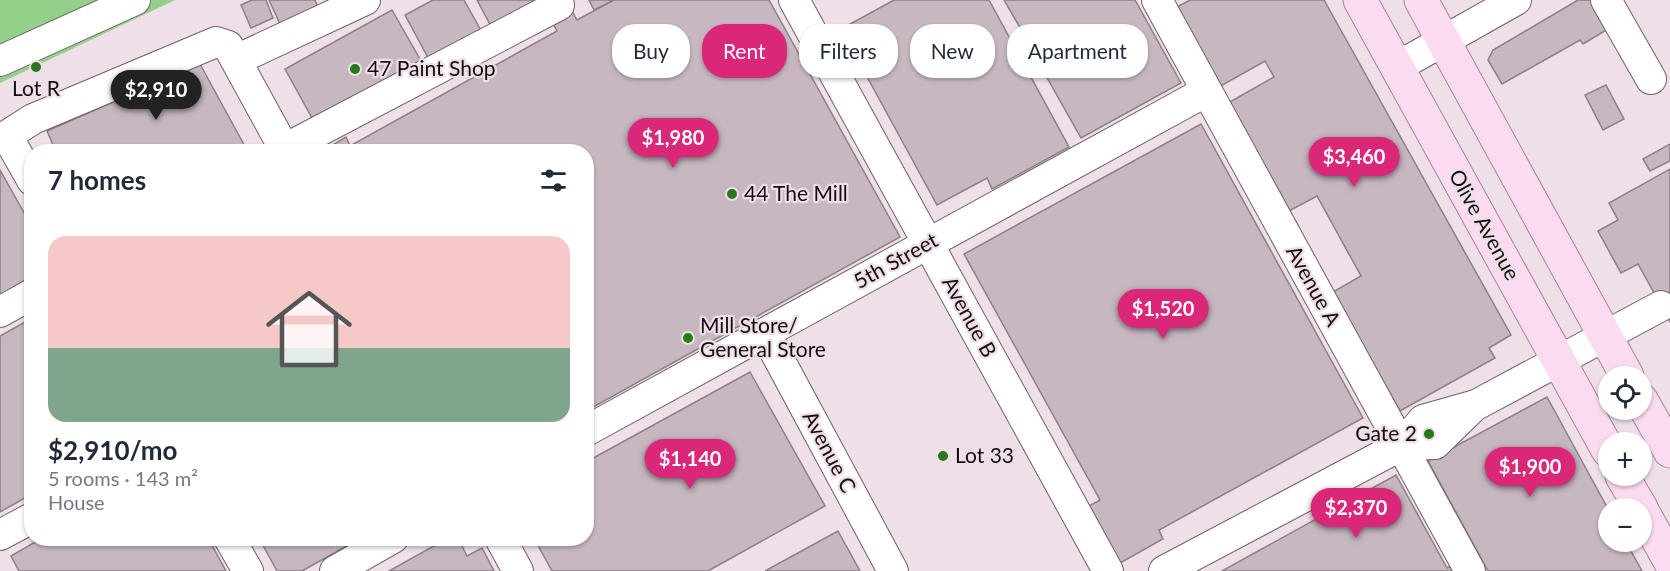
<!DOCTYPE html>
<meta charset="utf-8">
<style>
:root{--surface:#fff;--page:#f2f2f3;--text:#1f2937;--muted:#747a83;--accent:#db2777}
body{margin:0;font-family:Lato,sans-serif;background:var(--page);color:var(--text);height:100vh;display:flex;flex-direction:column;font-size:22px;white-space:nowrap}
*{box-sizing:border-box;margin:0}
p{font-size:20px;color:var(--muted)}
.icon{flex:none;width:33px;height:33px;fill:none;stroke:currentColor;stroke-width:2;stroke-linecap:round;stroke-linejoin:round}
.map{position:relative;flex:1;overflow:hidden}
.panel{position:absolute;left:24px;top:144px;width:570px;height:402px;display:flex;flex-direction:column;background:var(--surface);border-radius:24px;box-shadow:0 2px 4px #0004}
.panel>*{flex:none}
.banner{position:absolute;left:612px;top:24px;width:570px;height:54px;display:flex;gap:12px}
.buttons{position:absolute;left:1598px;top:366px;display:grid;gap:12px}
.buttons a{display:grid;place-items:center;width:54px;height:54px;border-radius:50%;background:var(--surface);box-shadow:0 2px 4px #0004;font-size:30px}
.price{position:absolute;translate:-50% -51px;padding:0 14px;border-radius:21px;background:var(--accent);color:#fff;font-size:20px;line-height:39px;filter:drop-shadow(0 2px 3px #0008)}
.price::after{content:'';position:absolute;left:50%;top:36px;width:18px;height:14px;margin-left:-9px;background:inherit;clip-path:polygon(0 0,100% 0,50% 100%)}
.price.current{background:#222;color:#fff}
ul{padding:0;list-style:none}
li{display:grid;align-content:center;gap:12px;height:318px;padding:0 24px}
li span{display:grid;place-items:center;height:186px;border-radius:18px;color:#555}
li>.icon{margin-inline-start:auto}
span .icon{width:108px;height:108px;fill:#fffc;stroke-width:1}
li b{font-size:26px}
h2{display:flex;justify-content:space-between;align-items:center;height:72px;padding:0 24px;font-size:26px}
.pill{padding:0 21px;border-radius:24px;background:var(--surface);box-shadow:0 2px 4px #0004;font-size:21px;line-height:54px}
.pill.current{background:var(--accent);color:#fff}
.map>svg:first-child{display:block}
.water{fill:#95d08b}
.building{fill:#c7b7c1;stroke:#8d7f87;stroke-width:1.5}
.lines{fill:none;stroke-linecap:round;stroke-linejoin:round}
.minor-casing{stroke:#6e6068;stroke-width:32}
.major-casing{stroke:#a8839a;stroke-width:35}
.minor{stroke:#fff;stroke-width:30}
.major{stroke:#fbdbef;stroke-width:33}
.poi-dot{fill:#2b771d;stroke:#efdfe9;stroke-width:2}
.labels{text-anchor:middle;stroke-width:4.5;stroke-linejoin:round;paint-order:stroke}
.poi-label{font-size:21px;fill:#120d10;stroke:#efdfe9;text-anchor:start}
.street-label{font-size:21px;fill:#120d10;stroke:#efdfe9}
</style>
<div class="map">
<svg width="1670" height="571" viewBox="0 0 1670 571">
<rect width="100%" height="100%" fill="#efdfe9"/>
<polygon class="water" points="0,0 175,0 0,83"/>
<g class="building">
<polygon points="252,0 266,0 273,18 251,28 241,5"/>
<polygon points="269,0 315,0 318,7 280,24"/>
<polygon points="433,0 464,0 484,36 432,65 405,15"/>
<polygon points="477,0 549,0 493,30"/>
<polygon points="589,0 614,0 594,10"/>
<polygon points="614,0 769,0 900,237 586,411 586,152 324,150 346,137 350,146 557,31 552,22 572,11 577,20"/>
<polygon points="894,0 989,0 1069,147 992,189 987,178 937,205 841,29"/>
<polygon points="1004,0 1135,0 1181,83 1081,138 1037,60 1025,66 1011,40 1023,33"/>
<polygon points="1190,0 1324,0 1511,335 1489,348 1495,358 1400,411 1333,292 1361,276 1317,196 1289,211 1228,103 1274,77 1265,61 1219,87 1175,8"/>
<polygon points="1578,0 1592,0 1608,29 1583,44 1580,40 1502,84 1488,60 1493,50"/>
<polygon points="392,10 425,68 317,127 285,69"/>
<polygon points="200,64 248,152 56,152 47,131"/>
<polygon points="1606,85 1624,119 1603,130 1585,95"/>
<polygon points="1201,124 1363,418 1159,530 1163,539 1113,567 1082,510 1100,500 964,254"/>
<polygon points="1670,144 1670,161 1650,171 1643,159"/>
<polygon points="1670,169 1670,322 1638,264 1621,273 1598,231 1618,220 1609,203"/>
<polygon points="0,170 32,227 32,282 0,299"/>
<polygon points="32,318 32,494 0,512 0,336"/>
<polygon points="750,372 825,506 708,571 552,571 534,538 586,538 586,462"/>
<polygon points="1547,397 1608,509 1608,542 1626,542 1642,571 1488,571 1428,461"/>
<polygon points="1396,475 1447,568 1456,564 1460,571 1222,571"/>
<polygon points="838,531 860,571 765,571"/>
<polygon points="42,538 208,538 226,571 19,571 11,556"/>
<polygon points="259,538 361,538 302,571 277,571"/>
<polygon points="448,538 458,538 467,556 482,548 494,571 389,571"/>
</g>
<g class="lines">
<defs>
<g id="minor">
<polyline points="794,0 1108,571"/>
<polyline points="1157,0 1470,571"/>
<polyline points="1606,0 1651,79"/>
<polyline points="236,60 365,0"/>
<polyline points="0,61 135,0"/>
<polyline points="1397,67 1516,0"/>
<polyline points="7,136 32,180"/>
<polyline points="0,140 33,119 216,42 228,46 286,152"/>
<polyline points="279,152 559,5 557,0"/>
<polyline points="0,312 32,294"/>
<polyline points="765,333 893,571"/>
<polyline points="586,431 1205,92"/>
<polyline points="1402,445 1435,444 1471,409"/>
<polyline points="0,535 32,518"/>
<polyline points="229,538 248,571"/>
<polyline points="500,538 518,571"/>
<polyline points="335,571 393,538"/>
<polyline points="1164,571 1402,445 1423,420 1476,405 1661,306"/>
</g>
<g id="major">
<polyline points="1360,0 1608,450"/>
<polyline points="1421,0 1627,376"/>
<polyline points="1641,400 1670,451"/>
<polyline points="1622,476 1641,508"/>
<polyline points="1641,509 1670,561"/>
</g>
</defs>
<use href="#minor" class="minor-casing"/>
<use href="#major" class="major-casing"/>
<use href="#minor" class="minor"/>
<use href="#major" class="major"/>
</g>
<g class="poi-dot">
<circle cx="36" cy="67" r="6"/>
<circle cx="355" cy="69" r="6"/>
<circle cx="732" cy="194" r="6"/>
<circle cx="688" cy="338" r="6"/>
<circle cx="1429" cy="434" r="6"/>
<circle cx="943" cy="456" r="6"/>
</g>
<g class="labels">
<g class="poi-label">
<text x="367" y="76">47 Paint Shop</text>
<text x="36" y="96" text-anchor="middle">Lot R</text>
<text x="744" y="201">44 The Mill</text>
<text x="700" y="333">Mill Store/<tspan x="700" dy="24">General Store</tspan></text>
<text x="1417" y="441" text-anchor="end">Gate 2</text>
<text x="955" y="463">Lot 33</text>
</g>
<g class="street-label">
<text transform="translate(1484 225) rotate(61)" y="7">Olive Avenue</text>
<text transform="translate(896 261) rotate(-29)" y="7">5th Street</text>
<text transform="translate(1313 286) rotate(61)" y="7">Avenue A</text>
<text transform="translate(969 317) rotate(61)" y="7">Avenue B</text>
<text transform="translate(829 452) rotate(62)" y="7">Avenue C</text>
</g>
</g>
</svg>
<div class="buttons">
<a><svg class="icon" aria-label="locate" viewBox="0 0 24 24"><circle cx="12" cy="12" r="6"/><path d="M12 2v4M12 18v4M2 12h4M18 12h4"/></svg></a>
<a>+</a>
<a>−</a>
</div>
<b class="price current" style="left:156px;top:121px">$2,910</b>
<b class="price" style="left:673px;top:169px">$1,980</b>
<b class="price" style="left:1354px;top:188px">$3,460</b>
<b class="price" style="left:1163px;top:340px">$1,520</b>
<b class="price" style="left:690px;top:490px">$1,140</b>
<b class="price" style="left:1530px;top:498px">$1,900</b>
<b class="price" style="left:1356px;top:539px">$2,370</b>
<div class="banner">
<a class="pill">Buy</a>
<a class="pill current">Rent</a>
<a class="pill">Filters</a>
<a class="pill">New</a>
<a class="pill">Apartment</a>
</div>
<section class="panel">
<h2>7 homes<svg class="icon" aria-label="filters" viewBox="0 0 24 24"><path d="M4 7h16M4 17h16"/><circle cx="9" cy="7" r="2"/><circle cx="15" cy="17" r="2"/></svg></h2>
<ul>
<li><span style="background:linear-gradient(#f6c9c9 60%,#7fa58c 0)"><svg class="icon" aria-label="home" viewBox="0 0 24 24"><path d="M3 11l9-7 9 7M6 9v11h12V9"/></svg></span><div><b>$2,910/mo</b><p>5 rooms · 143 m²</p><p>House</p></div></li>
</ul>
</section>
</div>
